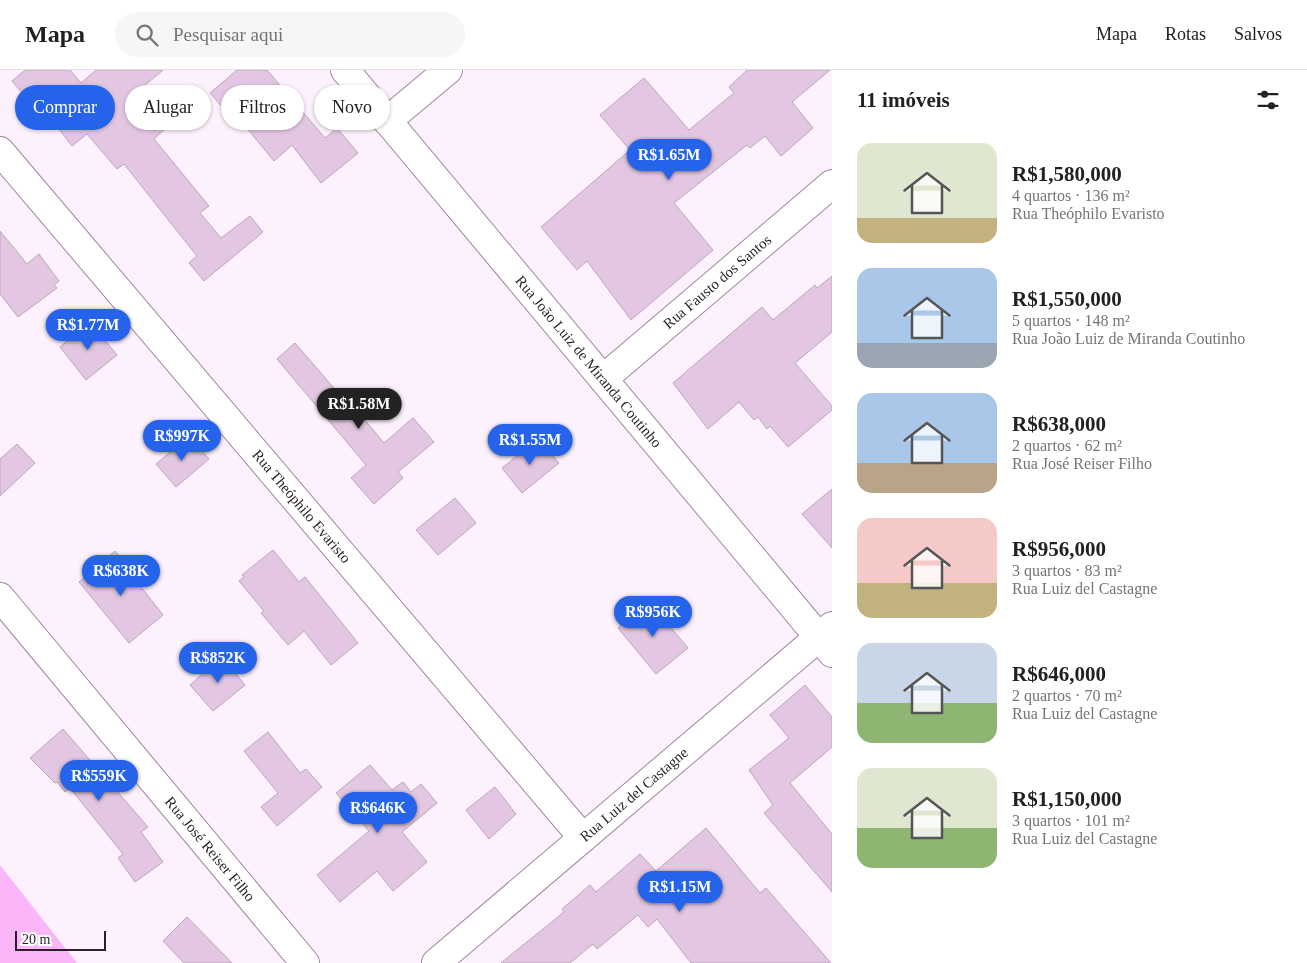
<!DOCTYPE html>
<html lang="pt">
<meta charset="utf-8">
<style>
:root{--surface:#fff;--page:#f6f6f6;--text:#202124;--muted:#757577;--line:#e0e0e0;--accent:#2563eb}
body{margin:0;font-family:"Times New Roman",serif;background:var(--page);color:var(--text);height:100vh;display:flex;flex-direction:column;font-size:19px;white-space:nowrap}
*{box-sizing:border-box;margin:0}
p{font-size:16px;color:var(--muted)}
.icon{flex:none;width:28px;height:28px;fill:none;stroke:currentColor;stroke-width:2;stroke-linecap:round;stroke-linejoin:round}
.map{position:relative;flex:1;overflow:hidden}
.drawer{display:flex;flex-direction:column;background:var(--surface);width:475px}
.drawer>*{flex:none}
.top-card{position:absolute;left:15px;top:15px;width:475px;height:45px;display:flex;gap:10px}
.scale{position:absolute;left:15px;bottom:12px;width:91px;box-sizing:border-box;padding-left:5px;border:2px solid #291f29;border-top:0;font-size:14px;line-height:18px;white-space:nowrap;color:#291f29;-webkit-text-stroke:4px #fff;paint-order:stroke}
.price{position:absolute;translate:-50% -42px;padding:0 11px;border-radius:18px;background:var(--accent);color:#fff;font-size:16px;line-height:32px;filter:drop-shadow(0 1px 2px #0008)}
.price::after{content:'';position:absolute;left:50%;top:30px;width:15px;height:11px;margin-left:-8px;background:inherit;clip-path:polygon(0 0,100% 0,50% 100%)}
.price.active{background:#222;color:#fff}
ul{padding:0;list-style:none}
li{display:flex;align-items:center;gap:15px;height:125px;padding:0 25px}
li span{display:grid;place-items:center;flex:none;width:140px;height:100px;border-radius:15px;color:#555}
li>.icon{margin-inline-start:auto}
span .icon{width:60px;height:60px;fill:#fffc;stroke-width:1}
li b{font-size:21px}
h2{display:flex;justify-content:space-between;align-items:center;height:60px;padding:0 25px;font-size:21px}
.tag{padding:0 18px;border-radius:22px;background:var(--surface);box-shadow:0 1px 4px #0004;font-size:18px;line-height:45px}
.tag.active{background:var(--accent);color:#fff}
header{display:flex;align-items:center;gap:30px;box-sizing:border-box;height:70px;padding:0 25px;background:var(--surface);border-bottom:1px solid var(--line)}
header strong{font-size:24px}
nav{display:flex;gap:28px;margin-inline-start:auto;font-size:18px}
.search{width:350px;height:45px;background:var(--page);display:flex;align-items:center;gap:12px;box-sizing:border-box;padding:0 18px;border-radius:28px;color:var(--muted);font-size:19px}
main{display:flex;flex:1;min-height:0}
.map>svg:first-child{display:block}
.green{fill:#fab6f9}
.building{fill:#e3c7e2;stroke:#bea3bd}
.lines{fill:none;stroke-linecap:round;stroke-linejoin:round}
.street-casing{stroke:#a086a0;stroke-width:30}
.secondary-casing{stroke:#a086a0;stroke-width:30}
.street{stroke:#fff;stroke-width:28}
.secondary{stroke:#fff;stroke-width:28}
.labels{text-anchor:middle;stroke-width:5;stroke-linejoin:round;paint-order:stroke}
.street-label{font-size:15px;fill:#291f29;stroke:#fff}
</style>
<header>
<strong>Mapa</strong>
<div class="search"><svg class="icon" aria-label="search" viewBox="0 0 24 24"><circle cx="10" cy="10" r="6"/><path d="M15 15l6 6"/></svg>Pesquisar aqui</div>
<nav><a>Mapa</a><a>Rotas</a><a>Salvos</a></nav>
</header>
<main>
<div class="map">
<svg width="832" height="893" viewBox="0 0 832 893">
<rect width="100%" height="100%" fill="#fcf1fc"/>
<polygon class="green" points="0,795 77,893 0,893"/>
<g class="building">
<polygon points="25,0 70,0 81,13 96,0 163,0 137,22 166,58 154,69 209,136 200,143 221,168 250,146 263,162 204,211 189,193 197,186 124,94 117,99 87,64 72,76 40,34 35,38 12,11"/>
<polygon points="237,0 267,0 325,68 337,58 358,83 321,113 292,75 274,91 236,45 232,48 210,23"/>
<polygon points="747,0 830,0 792,32 813,58 781,86 765,66 750,78 747,75 674,133 713,180 631,250 587,191 577,200 541,157 630,80 600,45 644,8 689,60 734,23 729,17"/>
<polygon points="0,161 27,194 39,184 59,211 54,215 57,218 18,247 0,224"/>
<polygon points="832,206 832,262 795,293 832,336 832,340 788,377 770,356 767,359 758,347 754,350 739,332 708,359 673,313 762,237 773,250 815,215 817,218"/>
<polygon points="90,252 117,285 86,310 60,277"/>
<polygon points="295,273 352,339 354,337 384,373 413,348 434,372 398,402 403,408 374,434 351,408 366,395 277,289"/>
<polygon points="189,366 209,389 176,417 156,394"/>
<polygon points="538,369 559,393 522,423 502,398"/>
<polygon points="17,374 35,393 0,426 0,389"/>
<polygon points="832,419 832,478 802,444"/>
<polygon points="455,428 476,453 438,485 416,460"/>
<polygon points="273,480 299,512 305,507 358,573 331,595 304,561 288,575 261,543 264,541 239,511 244,507 242,505"/>
<polygon points="115,481 140,511 138,513 163,545 129,573 79,512"/>
<polygon points="649,532 688,578 656,604 618,558"/>
<polygon points="222,587 245,615 213,641 190,615"/>
<polygon points="805,615 832,647 832,677 790,713 832,764 832,822 764,743 773,735 749,700 789,668 770,645"/>
<polygon points="63,659 148,757 141,762 163,792 135,812 118,788 123,784 70,718 65,722 57,712 55,713 30,688"/>
<polygon points="268,662 300,703 306,699 322,717 277,756 261,737 278,723 244,681"/>
<polygon points="370,695 392,720 403,712 411,722 421,714 437,733 402,762 427,792 393,821 377,801 340,832 317,805 369,761 336,723"/>
<polygon points="495,717 516,744 489,769 466,740"/>
<polygon points="706,758 760,823 766,818 831,893 691,893 657,849 648,857 638,845 597,879 593,874 570,893 501,893 564,842 562,839 590,815 596,822 640,784 656,801"/>
<polygon points="187,847 232,893 184,893 163,871"/>
</g>
<g class="lines">
<defs>
<g id="street">
<polyline points="387,51 448,0"/>
<path id="s1" d="M 0,81 L 583,768"/>
<path id="s2" d="M 603,309 L 832,114"/>
<path id="s3" d="M 0,527 L 305,893"/>
<path id="s4" d="M 436,893 L 832,556"/>
</g>
<g id="secondary">
<path id="s5" d="M 345,0 L 832,583"/>
</g>
</defs>
<use href="#street" class="street-casing"/>
<use href="#secondary" class="secondary-casing"/>
<use href="#street" class="street"/>
<use href="#secondary" class="secondary"/>
</g>
<g class="labels">
<g class="street-label">
<text dy="5" stroke="none"><textPath href="#s2" startOffset="150">Rua Fausto dos Santos</textPath></text>
<text dy="5" stroke="none"><textPath href="#s5" startOffset="380">Rua João Luiz de Miranda Coutinho</textPath></text>
<text dy="5" stroke="none"><textPath href="#s1" startOffset="466">Rua Theóphilo Evaristo</textPath></text>
<text dy="5" stroke="none"><textPath href="#s4" startOffset="260">Rua Luiz del Castagne</textPath></text>
<text dy="5" stroke="none"><textPath href="#s3" startOffset="328">Rua José Reiser Filho</textPath></text>
</g>
</g>
</svg>
<div class="scale">20 m</div>
<b class="price" style="left:669px;top:111px">R$1.65M</b>
<b class="price" style="left:88px;top:281px">R$1.77M</b>
<b class="price active" style="left:359px;top:360px">R$1.58M</b>
<b class="price" style="left:182px;top:392px">R$997K</b>
<b class="price" style="left:530px;top:396px">R$1.55M</b>
<b class="price" style="left:121px;top:527px">R$638K</b>
<b class="price" style="left:653px;top:568px">R$956K</b>
<b class="price" style="left:218px;top:614px">R$852K</b>
<b class="price" style="left:99px;top:732px">R$559K</b>
<b class="price" style="left:378px;top:764px">R$646K</b>
<b class="price" style="left:680px;top:843px">R$1.15M</b>
<div class="top-card">
<a class="tag active">Comprar</a>
<a class="tag">Alugar</a>
<a class="tag">Filtros</a>
<a class="tag">Novo</a>
</div>
</div>
<section class="drawer">
<h2>11 imóveis<svg class="icon" aria-label="filters" viewBox="0 0 24 24"><path d="M4 7h16M4 17h16"/><circle cx="9" cy="7" r="2"/><circle cx="15" cy="17" r="2"/></svg></h2>
<ul>
<li><span style="background:linear-gradient(#dfe7d0 75%,#c2b280 0)"><svg class="icon" aria-label="home" viewBox="0 0 24 24"><path d="M3 11l9-7 9 7M6 9v11h12V9"/></svg></span><div><b>R$1,580,000</b><p>4 quartos · 136 m²</p><p>Rua Theóphilo Evaristo</p></div></li>
<li><span style="background:linear-gradient(#a9c7e8 75%,#9aa5b1 0)"><svg class="icon" aria-label="home" viewBox="0 0 24 24"><path d="M3 11l9-7 9 7M6 9v11h12V9"/></svg></span><div><b>R$1,550,000</b><p>5 quartos · 148 m²</p><p>Rua João Luiz de Miranda Coutinho</p></div></li>
<li><span style="background:linear-gradient(#a9c7e8 70%,#b9a48a 0)"><svg class="icon" aria-label="home" viewBox="0 0 24 24"><path d="M3 11l9-7 9 7M6 9v11h12V9"/></svg></span><div><b>R$638,000</b><p>2 quartos · 62 m²</p><p>Rua José Reiser Filho</p></div></li>
<li><span style="background:linear-gradient(#f6c9c9 65%,#c2b280 0)"><svg class="icon" aria-label="home" viewBox="0 0 24 24"><path d="M3 11l9-7 9 7M6 9v11h12V9"/></svg></span><div><b>R$956,000</b><p>3 quartos · 83 m²</p><p>Rua Luiz del Castagne</p></div></li>
<li><span style="background:linear-gradient(#c9d6e8 60%,#8fb573 0)"><svg class="icon" aria-label="home" viewBox="0 0 24 24"><path d="M3 11l9-7 9 7M6 9v11h12V9"/></svg></span><div><b>R$646,000</b><p>2 quartos · 70 m²</p><p>Rua Luiz del Castagne</p></div></li>
<li><span style="background:linear-gradient(#dfe7d0 60%,#8fb573 0)"><svg class="icon" aria-label="home" viewBox="0 0 24 24"><path d="M3 11l9-7 9 7M6 9v11h12V9"/></svg></span><div><b>R$1,150,000</b><p>3 quartos · 101 m²</p><p>Rua Luiz del Castagne</p></div></li>
</ul>
</section>
</main>
